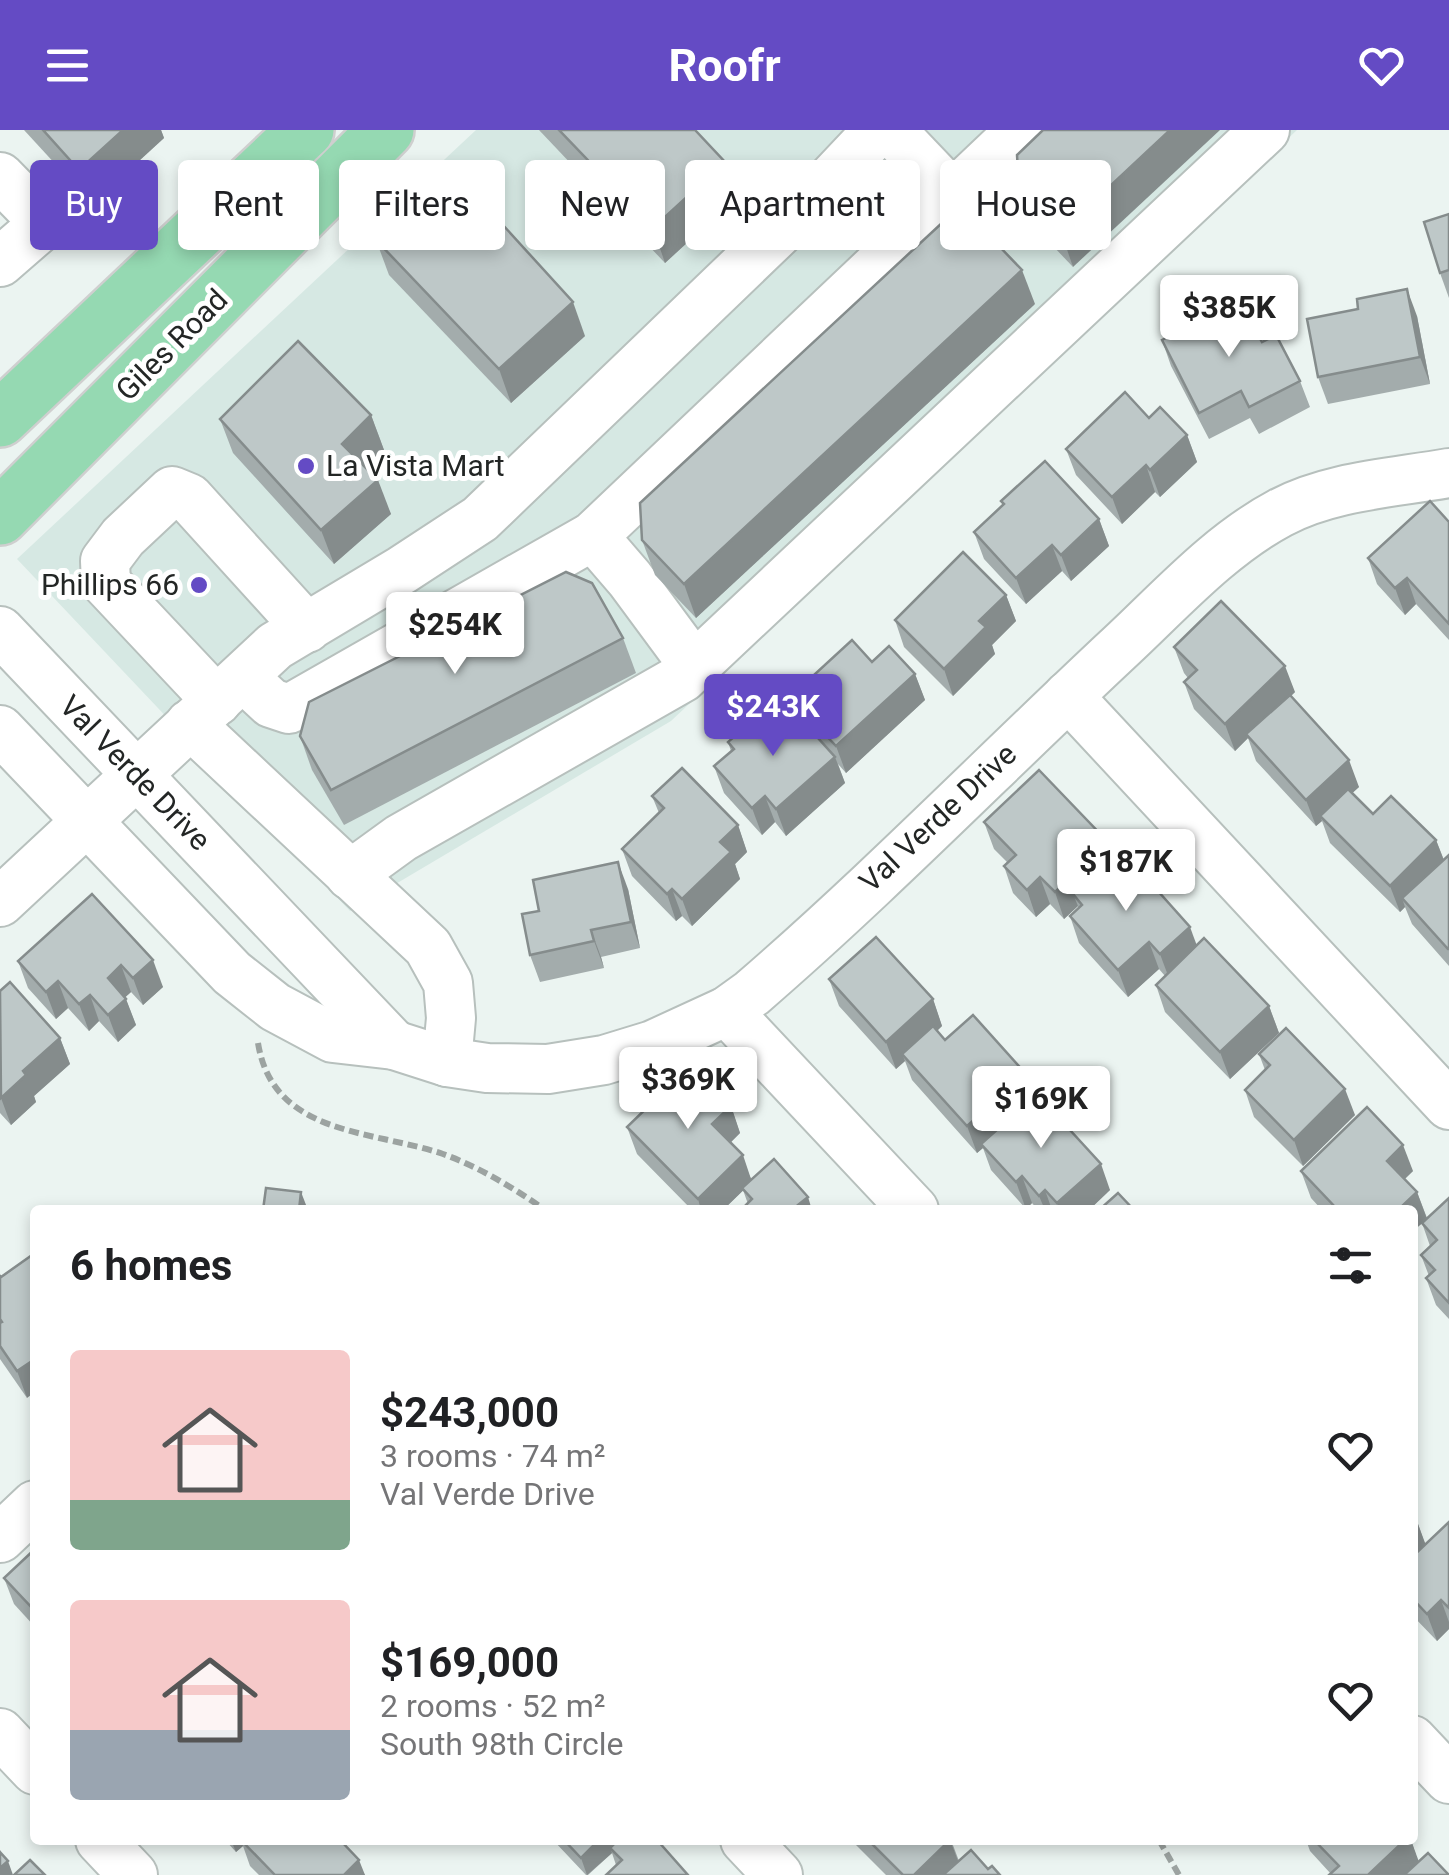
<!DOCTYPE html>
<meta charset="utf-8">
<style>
:root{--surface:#fff;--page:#f2f2f2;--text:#202124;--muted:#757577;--accent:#644bc4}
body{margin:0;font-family:Roboto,sans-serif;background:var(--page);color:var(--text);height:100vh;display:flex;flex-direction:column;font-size:38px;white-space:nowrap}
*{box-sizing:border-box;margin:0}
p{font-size:32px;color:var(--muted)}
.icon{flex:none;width:55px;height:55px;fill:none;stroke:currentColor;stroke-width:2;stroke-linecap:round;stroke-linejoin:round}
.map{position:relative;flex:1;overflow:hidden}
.drawer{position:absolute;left:30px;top:1075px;width:1388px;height:640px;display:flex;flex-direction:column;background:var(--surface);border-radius:10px;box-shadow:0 5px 15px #0003}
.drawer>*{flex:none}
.hud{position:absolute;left:30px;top:30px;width:1390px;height:90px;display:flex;gap:20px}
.price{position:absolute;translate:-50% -85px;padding:0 22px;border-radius:10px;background:#fff;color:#222;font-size:32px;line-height:65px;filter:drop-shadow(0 2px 5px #0008)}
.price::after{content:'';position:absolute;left:50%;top:60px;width:30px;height:22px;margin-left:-15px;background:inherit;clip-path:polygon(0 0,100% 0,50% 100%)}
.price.on{background:var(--accent);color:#fff}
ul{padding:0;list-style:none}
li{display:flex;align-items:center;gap:30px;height:250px;padding:0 40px}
li span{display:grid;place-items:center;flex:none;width:280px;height:200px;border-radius:10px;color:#555}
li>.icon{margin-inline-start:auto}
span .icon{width:120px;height:120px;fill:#fffc;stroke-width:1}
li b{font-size:42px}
h2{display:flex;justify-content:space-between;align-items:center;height:120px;padding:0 40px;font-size:42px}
.pill{padding:0 35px;border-radius:10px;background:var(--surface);box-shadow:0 5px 15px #0003;font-size:35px;line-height:90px}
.pill.on{background:var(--accent);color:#fff}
header{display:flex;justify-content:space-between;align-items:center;height:130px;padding:0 40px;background:var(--accent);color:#fff;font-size:45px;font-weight:700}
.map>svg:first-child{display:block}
.built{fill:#d6e8e3}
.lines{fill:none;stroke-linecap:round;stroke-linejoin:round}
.minor-casing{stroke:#b7c0bd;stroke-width:52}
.major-casing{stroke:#cfcfcf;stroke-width:60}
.path{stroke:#9ca3a1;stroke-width:6;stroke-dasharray:10 5;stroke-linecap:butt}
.minor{stroke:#fff;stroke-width:48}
.major{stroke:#95d9b2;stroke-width:55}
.wall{fill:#a3acac}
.shaded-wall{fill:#858c8c}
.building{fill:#bec8c8;stroke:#858c8c;stroke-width:2.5}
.poi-dot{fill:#644bc4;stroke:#fff;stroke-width:4}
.labels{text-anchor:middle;stroke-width:10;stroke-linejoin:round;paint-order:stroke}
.street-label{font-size:30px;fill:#232625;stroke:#fff}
.poi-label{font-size:30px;fill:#232625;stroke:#fff;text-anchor:start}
</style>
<header><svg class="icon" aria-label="menu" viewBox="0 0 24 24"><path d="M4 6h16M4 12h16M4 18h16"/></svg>Roofr<svg class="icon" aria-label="heart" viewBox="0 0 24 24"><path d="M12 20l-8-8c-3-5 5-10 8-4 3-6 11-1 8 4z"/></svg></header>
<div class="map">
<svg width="1449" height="1745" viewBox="0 0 1449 1745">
<rect width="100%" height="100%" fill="#ebf4f1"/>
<polygon class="built" points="476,0 1297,0 671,591 350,781 17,429"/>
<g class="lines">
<defs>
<g id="minor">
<polyline points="891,0 952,64"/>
<polyline points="0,47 45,93 0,132"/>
<polyline points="593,406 630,449 695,537"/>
<polyline points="0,501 394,915"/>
<polyline points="243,547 271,573 289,579 593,406 1021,0"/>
<polyline points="1068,566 1449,975"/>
<polyline points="217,571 106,453 105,431 123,407 172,361 189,368 307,498"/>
<polyline points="190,594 428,817 448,853 451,888 447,932"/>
<path d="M 0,600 L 232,843 L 275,877 L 333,908 L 394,915 L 447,932 L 487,938 L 548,939 L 604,930 L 653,915 L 727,881 L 752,863 C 878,754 995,634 1117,520 C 1168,473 1218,416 1280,383 C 1330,356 1393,353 1449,343"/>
<polyline points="350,745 401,708 682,548 1265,0"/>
<polyline points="0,772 275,516 402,440 480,389 811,71 878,0"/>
<polyline points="727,881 914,1080"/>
<polyline points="0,1408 35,1375"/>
<polyline points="0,1603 35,1640"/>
<polyline points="1412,1610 1449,1649"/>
<polyline points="100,1710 133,1745"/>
<polyline points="745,1710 778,1745"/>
</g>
<g id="major">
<polyline points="0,289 306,0"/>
<polyline points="0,387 386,0"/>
</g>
</defs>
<use href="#minor" class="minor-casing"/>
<use href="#major" class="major-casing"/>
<g class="path">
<path d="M 258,913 C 273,1006 372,1000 443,1024 C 479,1037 514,1058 545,1080"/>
<polyline points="1159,1710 1179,1745"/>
</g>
<use href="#minor" class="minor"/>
<use href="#major" class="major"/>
</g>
<g class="wall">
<polygon points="24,0 161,0 164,8 92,74"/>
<polygon points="539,0 695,0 737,67 665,133"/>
<polygon points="1043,0 1073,137 1031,93 1019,58"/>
<polygon points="1449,84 1449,168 1440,143"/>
<polygon points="376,110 585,206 511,273 389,145"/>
<polygon points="1035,174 696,488 655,445 642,410"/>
<polygon points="1417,186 1430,254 1328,274 1318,247"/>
<polygon points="1162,210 1262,212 1300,251 1310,277 1259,304 1250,288 1209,309 1171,236"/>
<polygon points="371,285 384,320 366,338 391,384 334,434 233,323 220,289"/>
<polygon points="1149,288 1187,305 1197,332 1160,367 1155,362 1122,394 1076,345 1066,319"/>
<polygon points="1001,371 1099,389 1109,416 1071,451 1062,441 1026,474 984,429 974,402 1003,375"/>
<polygon points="1449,392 1449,510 1416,474 1405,485 1377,454 1368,428"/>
<polygon points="1006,465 1016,491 992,515 995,524 953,566 904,517 895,490"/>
<polygon points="623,508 636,543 344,695 312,640 300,606"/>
<polygon points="1174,517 1295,562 1291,566 1359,657 1352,663 1373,684 1436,710 1444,730 1449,725 1449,836 1412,794 1405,777 1400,782 1330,713 1322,691 1316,696 1256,631 1248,608 1235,621 1194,579 1184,552 1188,548 1184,543"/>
<polygon points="872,532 915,544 925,570 846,643 838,634 845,653 786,706 775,692 762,705 724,663 714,636 731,621 728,612 788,597 798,588 790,567"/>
<polygon points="652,666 738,695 747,722 735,734 740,749 692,796 682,786 676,791 632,746 622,719 659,683"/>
<polygon points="984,692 1108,712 1117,739 1197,815 1269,876 1279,903 1230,949 1165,882 1156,855 1165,846 1159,839 1128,867 1079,813 1070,786 1078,778 1078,776 1064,789 1050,774 1036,787 1013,763 1004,736 1007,732 994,719"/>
<polygon points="628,759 640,818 601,827 604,838 540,852 530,825"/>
<polygon points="92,764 163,857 143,875 131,862 125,867 136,895 118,912 99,891 89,901 68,878 56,889 28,858 18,831"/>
<polygon points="829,849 933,869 942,896 937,901 945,910 1034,967 1110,1060 1089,1080 1038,1080 1032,1073 1026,1079 991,1040 983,1018 977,1023 912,950 905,931 896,939 839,876"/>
<polygon points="0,861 60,908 70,934 34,966 36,972 11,995 0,983"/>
<polygon points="1259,924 1355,985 1303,1036 1254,987 1245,960 1265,940"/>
<polygon points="731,976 740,1003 730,1013 752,1050 808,1067 748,1074 743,1060 723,1080 692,1080 637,1024 627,997"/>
<polygon points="1301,1041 1413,1041 1405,1049 1417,1062 1427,1088 1449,1068 1449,1189 1436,1175 1426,1148 1429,1146 1421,1125 1430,1116 1422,1093 1412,1102 1412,1080 1322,1080 1311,1068"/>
<polygon points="0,1146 27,1268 0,1229"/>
<polygon points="1412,1389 1418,1394 1425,1414 1449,1392 1449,1499 1437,1511 1412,1485"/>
<polygon points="35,1419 35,1497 14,1474 4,1448"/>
<polygon points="225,1710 340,1710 365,1745 259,1745 250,1736 243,1716 236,1722"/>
<polygon points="553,1710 615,1710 616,1712 688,1745 616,1735 612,1723 588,1745 586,1745"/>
<polygon points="851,1710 951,1710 959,1731 988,1739 1000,1745 886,1745"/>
<polygon points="1306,1710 1411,1710 1418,1732 1449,1745 1331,1744 1310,1721"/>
</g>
<g class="shaded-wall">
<polygon points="123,0 161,0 164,8 92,74 79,40"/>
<polygon points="1170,0 1220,0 1073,137 1061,102"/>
<polygon points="725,32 737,67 665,133 653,98"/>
<polygon points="1022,140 1035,174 696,488 684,454"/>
<polygon points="1407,159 1417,186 1430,254 1420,227"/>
<polygon points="573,172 585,206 511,273 499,239"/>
<polygon points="371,285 384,320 355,349 342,314"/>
<polygon points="1187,305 1197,332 1160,367 1150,340"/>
<polygon points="1146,335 1155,362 1122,394 1112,367"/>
<polygon points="378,350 391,384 334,434 321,400"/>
<polygon points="1099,389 1109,416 1071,451 1061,425"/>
<polygon points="1052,415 1062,441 1026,474 1016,448"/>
<polygon points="1407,448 1416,474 1405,485 1395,458"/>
<polygon points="1006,465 1016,491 992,515 995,524 953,566 944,539 979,491"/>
<polygon points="1285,536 1295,562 1249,607 1246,604 1248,608 1235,621 1225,594"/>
<polygon points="915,544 925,570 846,643 836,616"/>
<polygon points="835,627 845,653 786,706 776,679"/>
<polygon points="1349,630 1359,657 1323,690 1320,686 1322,691 1316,696 1306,670"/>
<polygon points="765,666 775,692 762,705 752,678"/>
<polygon points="738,695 747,722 735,734 740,749 692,796 682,769 720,712"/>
<polygon points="1436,710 1446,736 1402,768 1405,777 1400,782 1390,756"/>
<polygon points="1108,712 1117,739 1073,764 1078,776 1064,789 1055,762"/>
<polygon points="618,732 628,759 640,818 631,792"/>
<polygon points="1040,747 1050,774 1036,787 1027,760"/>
<polygon points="672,759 682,786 676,791 667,764"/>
<polygon points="1190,797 1200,824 1170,851 1160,824"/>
<polygon points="591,800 601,827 604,838 594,811"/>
<polygon points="1149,812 1159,839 1128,867 1118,840"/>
<polygon points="153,830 163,857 143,875 133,848"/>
<polygon points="121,835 131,862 117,875 108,848"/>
<polygon points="58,851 68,878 56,889 46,862"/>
<polygon points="90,865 99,891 89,901 79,874"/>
<polygon points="126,869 136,895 118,912 108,885"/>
<polygon points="933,869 942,896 907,929 902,924 905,931 896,939 886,912"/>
<polygon points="1269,876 1279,903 1230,949 1220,922"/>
<polygon points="60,908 70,934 34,966 36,972 11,995 1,968 23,941"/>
<polygon points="1026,944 1036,971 981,1014 983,1018 977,1023 967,996"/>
<polygon points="1345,959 1355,985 1303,1036 1294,1010"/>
<polygon points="731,976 740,1003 722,1021 712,994"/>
<polygon points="1403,1015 1413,1041 1396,1057 1387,1031"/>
<polygon points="743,1025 752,1052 723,1080 701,1080 698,1069"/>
<polygon points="1101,1034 1110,1060 1089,1080 1059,1080 1057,1073"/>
<polygon points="1022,1046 1032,1073 1026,1079 1016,1052"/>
<polygon points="1045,1060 1052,1080 1045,1080 1039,1066"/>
<polygon points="301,1062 308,1080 299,1080"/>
<polygon points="1417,1062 1427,1089 1412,1102 1412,1080 1398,1080"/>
<polygon points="808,1067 812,1080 800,1080 798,1075"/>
<polygon points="35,1229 35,1262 27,1268 17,1241"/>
<polygon points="1418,1394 1428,1421 1412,1435 1412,1399"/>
<polygon points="1441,1470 1449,1492 1449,1499 1437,1511 1427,1484"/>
<polygon points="231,1710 241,1710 243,1716 236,1722"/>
<polygon points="599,1710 615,1710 618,1717 610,1718 612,1723 587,1745 581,1728"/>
<polygon points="950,1710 960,1736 951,1745 914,1745"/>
<polygon points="1405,1710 1411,1710 1419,1732 1405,1745 1368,1745"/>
<polygon points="359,1730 365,1745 344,1745"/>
<polygon points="8,1731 13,1745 0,1745 0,1738"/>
</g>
<g class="building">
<polygon points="43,0 123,0 79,40"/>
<polygon points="559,0 695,0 725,32 653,98"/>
<polygon points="1043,0 1170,0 1061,102 1019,58 1017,25"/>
<polygon points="452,39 573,172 499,239 376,110"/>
<polygon points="1449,84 1449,140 1440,143 1424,92"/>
<polygon points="974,90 1022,140 684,454 642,410 640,373 943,92"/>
<polygon points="1407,159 1420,227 1318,247 1307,189 1358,179 1357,169"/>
<polygon points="1239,170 1262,212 1276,205 1300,251 1249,277 1241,261 1199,283 1162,210"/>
<polygon points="298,211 371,285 342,314 378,350 321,400 220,289"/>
<polygon points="1125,262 1149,288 1160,277 1187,305 1150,340 1146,335 1112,367 1066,319"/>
<polygon points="1045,331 1099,389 1061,425 1052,415 1016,448 974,402 1004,374 1001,371"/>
<polygon points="1430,371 1449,392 1449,494 1407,448 1395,458 1368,428"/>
<polygon points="963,422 1006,465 979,491 986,497 944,539 895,490"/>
<polygon points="566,442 592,453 623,508 331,660 300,606 309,572"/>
<polygon points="1221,471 1285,536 1225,594 1184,552 1197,540 1174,517"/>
<polygon points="852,510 872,532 889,516 915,544 836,616 790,567"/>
<polygon points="1290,565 1349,630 1306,670 1246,604"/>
<polygon points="769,576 788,597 799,587 835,627 776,679 765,666 752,678 714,636 734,619 728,612"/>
<polygon points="682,638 738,695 720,712 731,722 682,769 672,759 667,764 622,719 664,678 652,666"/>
<polygon points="1039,640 1108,712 1055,762 1040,747 1027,760 1004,736 1016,725 984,692"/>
<polygon points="1348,659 1373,684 1391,666 1436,710 1390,756 1320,686"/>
<polygon points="1449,725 1449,819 1448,819 1402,768"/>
<polygon points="1110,730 1121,742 1132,732 1190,797 1160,824 1149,812 1118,840 1070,786 1082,775 1073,764"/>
<polygon points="618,732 631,792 591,800 594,811 530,825 522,784 539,781 533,750"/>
<polygon points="92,764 153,830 133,848 121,835 108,848 126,869 108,885 90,865 79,874 58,851 46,862 18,831"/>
<polygon points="876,807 933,869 886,912 829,849"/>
<polygon points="1204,808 1269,876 1220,922 1156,855"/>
<polygon points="10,852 60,908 23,941 26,945 1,968 0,861"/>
<polygon points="973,885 1026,944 967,996 902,924 933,896 945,910"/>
<polygon points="1286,898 1345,959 1294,1010 1245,960 1270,935 1259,924"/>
<polygon points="691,935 731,976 712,994 743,1025 698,1069 627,997"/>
<polygon points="1037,964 1101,1034 1057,1073 1045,1060 1039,1066 1022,1046 1016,1052 981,1014"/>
<polygon points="1367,977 1403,1015 1387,1031 1417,1062 1398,1080 1338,1080 1301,1041"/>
<polygon points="774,1029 808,1067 798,1075 802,1080 741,1080 752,1069 742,1058"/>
<polygon points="266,1058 301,1062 299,1080 263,1080"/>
<polygon points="1118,1063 1134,1080 1099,1080"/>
<polygon points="1449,1068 1449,1173 1426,1148 1435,1140 1421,1125 1437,1110 1422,1093"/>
<polygon points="35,1123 35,1229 17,1241 0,1216 0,1193 2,1192 0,1189 0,1146 1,1147"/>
<polygon points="1449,1392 1449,1478 1441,1470 1427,1484 1412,1468 1412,1427"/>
<polygon points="35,1419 35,1481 4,1448"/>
<polygon points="241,1710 340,1710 359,1730 344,1745 275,1745"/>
<polygon points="564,1710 599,1710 581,1728"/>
<polygon points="618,1710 657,1710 688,1745 606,1745 622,1730 610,1718"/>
<polygon points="868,1710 950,1710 914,1745 903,1745"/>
<polygon points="1314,1710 1405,1710 1368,1745 1329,1745 1339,1736"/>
<polygon points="971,1720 988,1739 992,1736 1000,1745 943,1745"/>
<polygon points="0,1722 8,1731 0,1738"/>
<polygon points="1428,1723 1449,1745 1404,1745"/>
<polygon points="30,1730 45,1745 14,1745"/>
</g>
<g class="poi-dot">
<circle cx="306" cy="336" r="10"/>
<circle cx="199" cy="455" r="10"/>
</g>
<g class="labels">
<g class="street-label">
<text transform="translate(172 215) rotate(-45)" y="10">Giles Road</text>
<text transform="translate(135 643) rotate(46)" y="10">Val Verde Drive</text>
<text transform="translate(938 688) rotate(-43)" y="10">Val Verde Drive</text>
</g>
<g class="poi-label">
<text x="326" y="346">La Vista Mart</text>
<text x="179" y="465" text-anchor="end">Phillips 66</text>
</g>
</g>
</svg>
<b class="price" style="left:1229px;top:230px">$385K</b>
<b class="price" style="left:455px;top:547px">$254K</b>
<b class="price on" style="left:773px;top:629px">$243K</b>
<b class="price" style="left:1126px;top:784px">$187K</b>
<b class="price" style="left:688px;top:1002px">$369K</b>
<b class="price" style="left:1041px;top:1021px">$169K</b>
<div class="hud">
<a class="pill on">Buy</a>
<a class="pill">Rent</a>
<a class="pill">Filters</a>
<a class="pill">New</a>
<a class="pill">Apartment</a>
<a class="pill">House</a>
</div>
<section class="drawer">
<h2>6 homes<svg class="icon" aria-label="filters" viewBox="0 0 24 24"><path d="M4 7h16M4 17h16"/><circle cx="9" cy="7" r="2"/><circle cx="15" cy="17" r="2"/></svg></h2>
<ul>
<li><span style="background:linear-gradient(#f6c9c9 75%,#7fa58c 0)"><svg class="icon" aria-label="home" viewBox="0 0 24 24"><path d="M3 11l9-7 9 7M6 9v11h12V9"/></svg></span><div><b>$243,000</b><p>3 rooms · 74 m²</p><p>Val Verde Drive</p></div><svg class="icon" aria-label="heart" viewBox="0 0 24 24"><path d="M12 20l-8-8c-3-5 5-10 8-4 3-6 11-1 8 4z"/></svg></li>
<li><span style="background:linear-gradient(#f6c9c9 65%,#9aa5b1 0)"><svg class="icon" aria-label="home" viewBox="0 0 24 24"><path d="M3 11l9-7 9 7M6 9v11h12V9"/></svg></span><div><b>$169,000</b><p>2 rooms · 52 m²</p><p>South 98th Circle</p></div><svg class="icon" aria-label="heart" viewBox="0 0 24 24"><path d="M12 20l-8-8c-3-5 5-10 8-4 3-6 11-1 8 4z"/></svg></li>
</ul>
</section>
</div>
